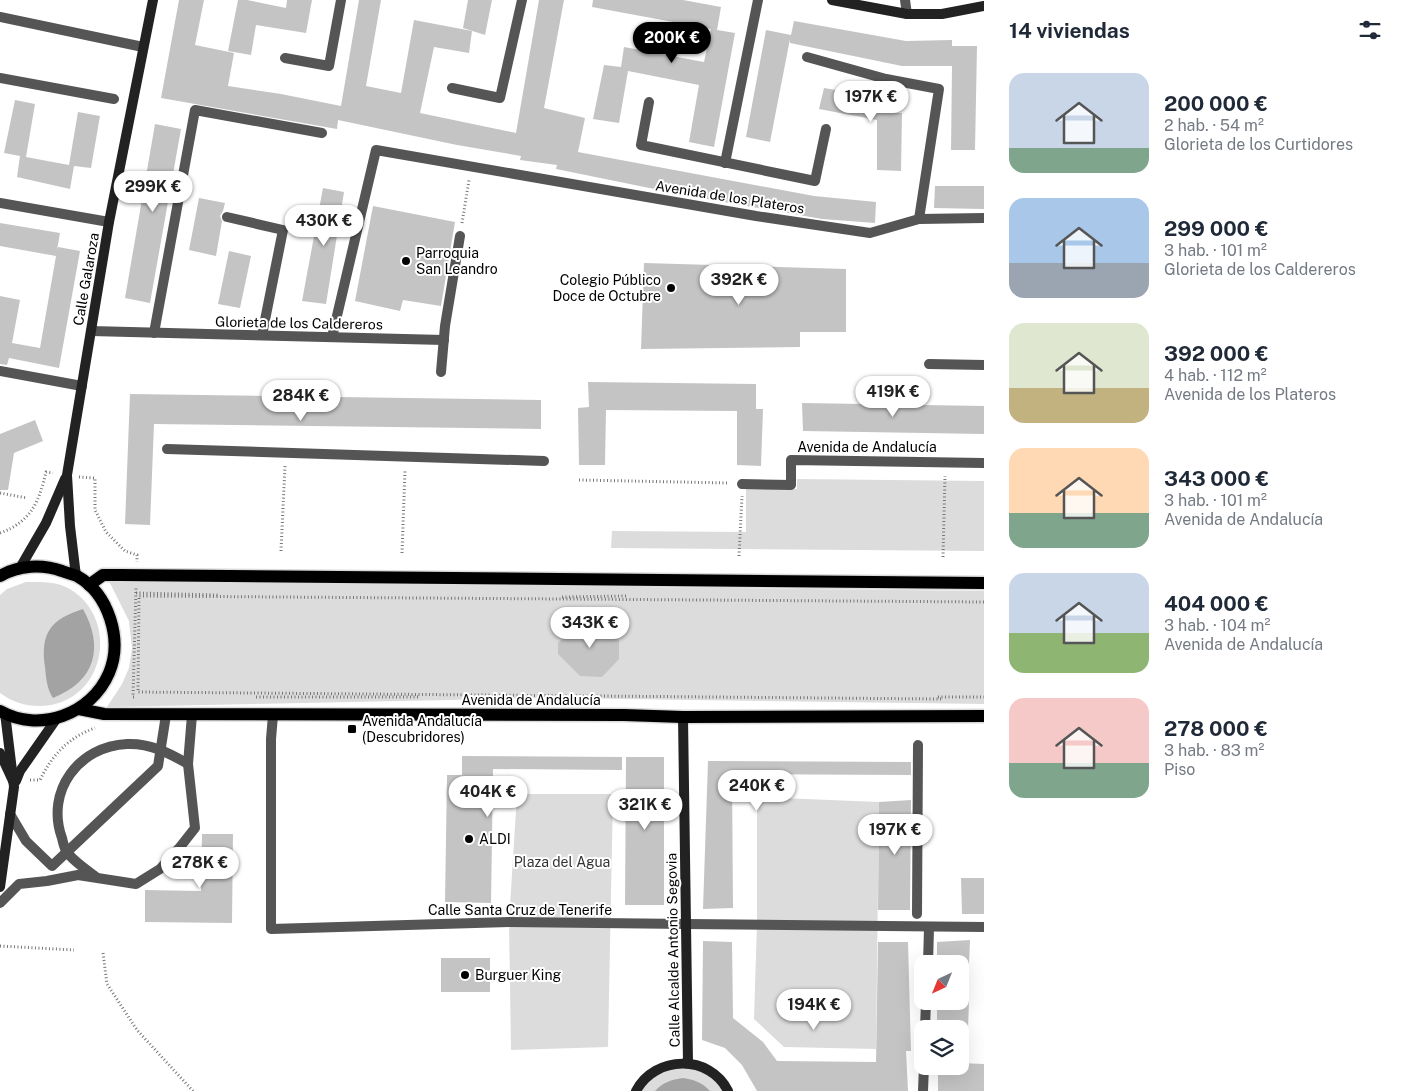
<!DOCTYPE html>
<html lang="es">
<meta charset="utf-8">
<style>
:root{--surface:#fff;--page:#f2f2f3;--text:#1f2937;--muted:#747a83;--accent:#000}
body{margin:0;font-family:"Public Sans",sans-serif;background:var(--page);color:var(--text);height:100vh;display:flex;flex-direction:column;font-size:19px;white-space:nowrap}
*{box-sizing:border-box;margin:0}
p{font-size:16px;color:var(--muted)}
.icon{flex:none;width:28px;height:28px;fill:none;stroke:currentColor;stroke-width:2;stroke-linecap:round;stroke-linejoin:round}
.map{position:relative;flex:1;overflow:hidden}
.panel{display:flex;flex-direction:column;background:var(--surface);width:425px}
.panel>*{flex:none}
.needle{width:32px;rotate:223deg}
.controls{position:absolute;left:914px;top:955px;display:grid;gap:10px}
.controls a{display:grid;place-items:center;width:55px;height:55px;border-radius:10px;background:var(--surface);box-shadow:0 5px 20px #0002;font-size:25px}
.price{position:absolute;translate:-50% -42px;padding:0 11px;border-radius:18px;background:#fff;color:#222;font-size:16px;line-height:32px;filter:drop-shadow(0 1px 2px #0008)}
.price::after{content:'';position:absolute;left:50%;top:30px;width:15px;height:11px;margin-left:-8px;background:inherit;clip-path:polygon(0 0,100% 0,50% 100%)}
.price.selected{background:var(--accent);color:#fff}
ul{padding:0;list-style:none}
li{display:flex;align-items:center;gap:15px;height:125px;padding:0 25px}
li span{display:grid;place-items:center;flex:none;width:140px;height:100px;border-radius:15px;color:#555}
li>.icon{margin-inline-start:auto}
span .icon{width:60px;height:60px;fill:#fffc;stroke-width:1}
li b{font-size:21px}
h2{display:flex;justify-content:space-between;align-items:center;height:60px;padding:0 25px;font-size:21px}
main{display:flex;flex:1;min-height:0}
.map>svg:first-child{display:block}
.green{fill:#dcdcdc}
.water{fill:#a3a3a3}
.building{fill:#c4c4c4}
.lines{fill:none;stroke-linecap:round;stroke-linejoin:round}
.primary-casing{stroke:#dbdbdb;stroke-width:15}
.path{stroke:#777;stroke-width:3;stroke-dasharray:1 2.5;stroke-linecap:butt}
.lane{stroke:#555;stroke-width:10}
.street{stroke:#555;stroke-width:10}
.secondary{stroke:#222;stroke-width:10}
.primary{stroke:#000;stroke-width:12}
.poi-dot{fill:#000;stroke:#fff;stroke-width:2}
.labels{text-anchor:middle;stroke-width:4;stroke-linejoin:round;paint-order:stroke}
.street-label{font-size:14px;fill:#000;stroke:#fff}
.poi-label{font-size:14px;fill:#000;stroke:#fff;text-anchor:start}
.park-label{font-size:14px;fill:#333;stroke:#fff}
</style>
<main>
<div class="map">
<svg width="984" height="1091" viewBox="0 0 984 1091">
<rect width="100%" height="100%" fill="#fff"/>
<g class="green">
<polygon points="797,479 984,481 984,551 611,548 612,531 746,532 746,488 797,489"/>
<polygon points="109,581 984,591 984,704 551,698 107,707 122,684 129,668 132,648 129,621"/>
<path d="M 26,582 C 40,582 55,581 68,588 C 118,616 108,694 51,705 C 32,708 15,704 0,693 L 0,595 L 7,589 Z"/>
<polygon points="517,794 613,794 608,1047 511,1050 509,922"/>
<polygon points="757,797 879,802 876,1049 784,1047 754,1019 757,923"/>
<path d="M 680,1067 C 698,1069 713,1075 723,1091 L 640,1091 C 652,1075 660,1071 680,1067 Z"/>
</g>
<g class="water">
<path d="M 83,609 C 104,647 96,681 53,698 C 47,689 46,678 45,667 C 40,633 51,619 83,609 Z"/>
<path d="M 683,1078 C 694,1080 702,1082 710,1091 L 655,1091 C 663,1082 671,1080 683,1078 Z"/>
</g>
<g class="building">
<polygon points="179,0 204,0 195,45 234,53 228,86 281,94 341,106 359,0 381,0 366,86 401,93 414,20 472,31 469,53 434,47 420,113 516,133 539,0 564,0 544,108 585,118 578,152 814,196 876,202 875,223 822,219 684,195 556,169 557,165 520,160 521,156 457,145 338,120 337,129 161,98"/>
<polygon points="238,0 247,0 286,8 287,0 312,0 306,33 256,25 251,55 228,51"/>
<polygon points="468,0 492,0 485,35 463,28"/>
<polygon points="593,0 683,0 721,7 717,30 735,33 714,147 689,142 699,85 628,71 619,123 593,119 604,65 621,67 624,47 704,62 711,29 592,7"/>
<polygon points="794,21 906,41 952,40 952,46 977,46 975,150 951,150 952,66 902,66 790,43 790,39 770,142 746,137 766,30 791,35"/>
<polygon points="824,88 882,98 879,113 902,113 901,171 877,170 877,120 819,109"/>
<polygon points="15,100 35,104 26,157 69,165 78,112 100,116 91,168 74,166 70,189 17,177 20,156 4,153"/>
<polygon points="155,124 181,129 150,303 125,298"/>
<polygon points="935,186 984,186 984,209 934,208"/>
<polygon points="323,188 344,192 326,304 302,301"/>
<polygon points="199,198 225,203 223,211 220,216 222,221 216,256 189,250"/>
<polygon points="373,206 455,222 441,306 403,300 400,311 355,301"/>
<polygon points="0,223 60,233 57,250 58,247 80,251 59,368 9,358 7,365 0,364 0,296 20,300 12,343 40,348 56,256 0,246"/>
<polygon points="229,251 251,256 240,308 218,304"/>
<polygon points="644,263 846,269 846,332 800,332 800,347 641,349"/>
<polygon points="588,382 756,384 756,409 763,409 761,466 737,465 737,411 606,410 605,465 579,465 578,408 589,407"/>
<polygon points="130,394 541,400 541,429 154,424 150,525 125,524"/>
<polygon points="802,403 984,406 984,434 803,431"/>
<polygon points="35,420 43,441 14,453 8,490 0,490 0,434"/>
<polygon points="580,622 601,622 619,640 619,659 602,677 580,676 558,654 558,643"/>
<polygon points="462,756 622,757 622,770 493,769 491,903 445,902 447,775 462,775"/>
<polygon points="626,757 664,757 664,905 625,905"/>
<polygon points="708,761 911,762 911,775 732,774 733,908 703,909"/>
<polygon points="911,800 910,910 878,910 879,802"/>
<polygon points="202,834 233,834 232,923 145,922 145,890 201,891"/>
<polygon points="961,878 984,878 984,914 962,914"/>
<polygon points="970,940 969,964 937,964 937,942"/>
<polygon points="703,941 732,942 733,1018 763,1042 777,1061 876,1062 878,942 908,942 911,1051 906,1051 908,1091 757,1091 742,1065 725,1048 702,1040"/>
<rect x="441" y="958" width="49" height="34"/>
<polygon points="937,1001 969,1001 968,1029 937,1029"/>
<polygon points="960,1063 984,1064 984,1091 938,1091 938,1066 960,1066"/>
</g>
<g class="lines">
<defs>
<g id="primary">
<path d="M 0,576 C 19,565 42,564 62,571 C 67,573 72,574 77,576 C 109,594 123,640 109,673 C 91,715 39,733 0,711"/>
<polyline points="89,585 103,575 120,575 984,583"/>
<polyline points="79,709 104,714 624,715 683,717 984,716"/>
</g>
</defs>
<use href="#primary" class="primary-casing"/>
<g class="path">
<polyline points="462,223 469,180"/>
<polyline points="79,477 95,478 95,510 106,532 125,551 137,555 137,562"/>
<polyline points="579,480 729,483"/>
<polyline points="0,493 27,498"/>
<path d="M 0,533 C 31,522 39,502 46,472 L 53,473"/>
<polyline points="281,551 285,466"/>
<polyline points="402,553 405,470"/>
<polyline points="739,556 742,496"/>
<polyline points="943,557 945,476"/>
<polyline points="136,593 218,595"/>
<polyline points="562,597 626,596"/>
<polyline points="134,697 133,697 136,588"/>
<polyline points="256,697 419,697"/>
<polyline points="938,697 984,697"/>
<polyline points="941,699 138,692 139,596 984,602"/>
<path d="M 30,780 L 40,780 C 52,755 69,737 95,728"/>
<polyline points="0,946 74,950"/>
<polyline points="103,953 107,984 137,1030 193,1091"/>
</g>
<g class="lane">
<polyline points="273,715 271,739 271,929 509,922 687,924"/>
<polyline points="10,814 26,841 52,866 158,766 166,715"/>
<path d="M 96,877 C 88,871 72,860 67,852 C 64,848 63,842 62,838 C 45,791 79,746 127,744 C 150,743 169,753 188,764"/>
<polyline points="0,903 19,884 47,881 78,875 136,884 160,869 180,847 195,828 188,764 192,715"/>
</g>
<g class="street">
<polyline points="905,0 907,14"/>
<polyline points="0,17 143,47"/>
<polyline points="807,57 886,79 939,89 919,219"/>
<polyline points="285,58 329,66 341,0"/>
<polyline points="0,78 114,99"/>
<polyline points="452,88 500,98 522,0"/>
<polyline points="649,102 641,145 815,181 826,129"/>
<polyline points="725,163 758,0"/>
<polyline points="0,203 109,222"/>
<polyline points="227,217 283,230 262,335"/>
<polyline points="91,331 444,340"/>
<polyline points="154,333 195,110 322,133"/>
<polyline points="332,337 376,150 756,216 870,233 919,219 984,218"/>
<polyline points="929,364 984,365"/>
<polyline points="0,371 82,386"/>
<polyline points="441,372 445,326 460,236"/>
<polyline points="167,449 544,461"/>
<polyline points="742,484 791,485 791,460 984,463"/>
<polyline points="917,914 918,745"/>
<polyline points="687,924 984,927"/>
<polyline points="928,964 929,928"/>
<polyline points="925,1029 926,1001"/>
<polyline points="923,1091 924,1066"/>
</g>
<g class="secondary">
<polyline points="832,0 907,14 942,14 984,6"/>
<polyline points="20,568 46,523 65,479"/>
<polyline points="76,576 70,526 67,475 109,222 153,0"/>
<polyline points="683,717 688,1063"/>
<polyline points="0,753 13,781"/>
<polyline points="16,781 20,771 57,718"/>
<polyline points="0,887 14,787 5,713"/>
<path d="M 636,1091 C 655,1055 710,1054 728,1091"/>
</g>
<use href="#primary" class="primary"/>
</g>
<g class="poi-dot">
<circle cx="406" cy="261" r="5"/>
<circle cx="671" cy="288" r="5"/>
<rect x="347" y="724" width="10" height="10" rx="2.5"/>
<circle cx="469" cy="839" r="5"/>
<circle cx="465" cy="975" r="5"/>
</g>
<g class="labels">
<g class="street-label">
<text transform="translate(730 197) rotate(9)" y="5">Avenida de los Plateros</text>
<text transform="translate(86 279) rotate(-80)" y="5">Calle Galaroza</text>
<text transform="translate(299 323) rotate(1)" y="5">Glorieta de los Caldereros</text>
<text x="867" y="452">Avenida de Andalucía</text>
<text x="531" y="705">Avenida de Andalucía</text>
<text x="520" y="915">Calle Santa Cruz de Tenerife</text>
<text transform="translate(673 950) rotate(-91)" y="5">Calle Alcalde Antonio Segovia</text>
</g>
<g class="poi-label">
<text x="416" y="258">Parroquia<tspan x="416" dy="16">San Leandro</tspan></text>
<text x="661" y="285" text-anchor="end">Colegio Público<tspan x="661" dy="16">Doce de Octubre</tspan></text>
<text x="362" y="726">Avenida Andalucía<tspan x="362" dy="16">(Descubridores)</tspan></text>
<text x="479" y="844">ALDI</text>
<text x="475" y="980">Burguer King</text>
</g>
<g class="park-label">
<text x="562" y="867">Plaza del Agua</text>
</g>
</g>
</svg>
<div class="controls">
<a><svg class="needle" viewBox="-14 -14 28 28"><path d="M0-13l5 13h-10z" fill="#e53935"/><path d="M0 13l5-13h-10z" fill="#747a83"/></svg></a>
<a><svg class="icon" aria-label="layers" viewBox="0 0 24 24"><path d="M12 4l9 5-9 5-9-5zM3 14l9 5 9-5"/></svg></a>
</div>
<b class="price selected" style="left:672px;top:64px">200K €</b>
<b class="price" style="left:871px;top:123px">197K €</b>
<b class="price" style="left:153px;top:213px">299K €</b>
<b class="price" style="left:324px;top:247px">430K €</b>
<b class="price" style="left:739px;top:306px">392K €</b>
<b class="price" style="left:893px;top:418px">419K €</b>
<b class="price" style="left:301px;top:422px">284K €</b>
<b class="price" style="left:590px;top:649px">343K €</b>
<b class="price" style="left:757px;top:812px">240K €</b>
<b class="price" style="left:488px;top:818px">404K €</b>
<b class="price" style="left:645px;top:831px">321K €</b>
<b class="price" style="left:895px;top:856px">197K €</b>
<b class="price" style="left:200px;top:889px">278K €</b>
<b class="price" style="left:814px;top:1031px">194K €</b>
</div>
<section class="panel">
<h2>14 viviendas<svg class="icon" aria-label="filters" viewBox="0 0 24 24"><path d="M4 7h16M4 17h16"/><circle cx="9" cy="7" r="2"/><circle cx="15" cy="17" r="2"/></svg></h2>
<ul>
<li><span style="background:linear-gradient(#c9d6e8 75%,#7fa58c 0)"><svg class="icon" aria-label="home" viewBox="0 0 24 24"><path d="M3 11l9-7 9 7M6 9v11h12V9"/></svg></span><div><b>200 000 €</b><p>2 hab. · 54 m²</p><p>Glorieta de los Curtidores</p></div></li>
<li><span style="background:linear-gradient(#a9c7e8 65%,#9aa5b1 0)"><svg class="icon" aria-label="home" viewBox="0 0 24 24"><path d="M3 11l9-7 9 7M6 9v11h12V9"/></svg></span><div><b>299 000 €</b><p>3 hab. · 101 m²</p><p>Glorieta de los Caldereros</p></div></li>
<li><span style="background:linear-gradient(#dfe7d0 65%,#c2b280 0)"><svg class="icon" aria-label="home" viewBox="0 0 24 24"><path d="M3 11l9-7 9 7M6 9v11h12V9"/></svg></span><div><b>392 000 €</b><p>4 hab. · 112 m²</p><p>Avenida de los Plateros</p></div></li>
<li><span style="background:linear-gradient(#ffd9b3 65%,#7fa58c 0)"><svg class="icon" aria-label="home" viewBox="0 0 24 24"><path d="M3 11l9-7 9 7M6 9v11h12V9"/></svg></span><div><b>343 000 €</b><p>3 hab. · 101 m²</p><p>Avenida de Andalucía</p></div></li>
<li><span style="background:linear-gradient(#c9d6e8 60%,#8fb573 0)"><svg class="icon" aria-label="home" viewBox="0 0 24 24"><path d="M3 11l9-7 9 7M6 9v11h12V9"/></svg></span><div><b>404 000 €</b><p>3 hab. · 104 m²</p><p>Avenida de Andalucía</p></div></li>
<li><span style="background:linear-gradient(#f6c9c9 65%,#7fa58c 0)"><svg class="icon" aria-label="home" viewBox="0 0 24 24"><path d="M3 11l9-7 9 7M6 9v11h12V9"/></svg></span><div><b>278 000 €</b><p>3 hab. · 83 m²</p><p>Piso</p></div></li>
</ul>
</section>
</main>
